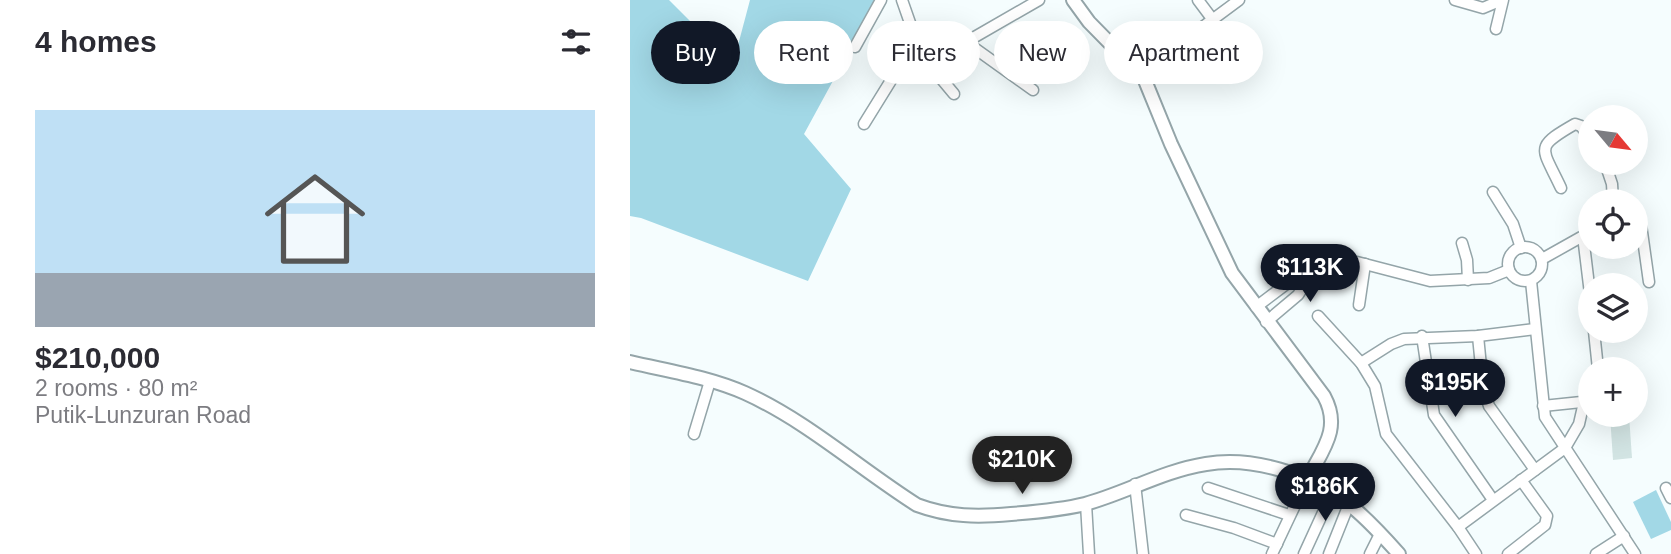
<!DOCTYPE html>
<meta charset="utf-8">
<style>
:root{--surface:#fff;--page:#f7f7f7;--text:#2b2b33;--muted:#7c7c81;--line:#e1e1e2;--accent:#111827}
body{margin:0;font-family:Arial,sans-serif;background:var(--page);color:var(--text);height:100vh;display:flex;flex-direction:column;font-size:26px;white-space:nowrap}
*{box-sizing:border-box;margin:0}
p{font-size:23px;color:var(--muted)}
.icon{flex:none;width:38px;height:38px;fill:none;stroke:currentColor;stroke-width:2;stroke-linecap:round;stroke-linejoin:round}
.map{position:relative;flex:1;overflow:hidden}
.drawer{display:flex;flex-direction:column;background:var(--surface);width:630px}
.drawer>*{flex:none}
.top-card{position:absolute;left:21px;top:21px;width:665px;height:63px;display:flex;gap:14px}
.needle{width:46px;rotate:119deg}
.fabs{position:absolute;left:948px;top:105px;display:grid;gap:14px}
.fabs a{display:grid;place-items:center;width:70px;height:70px;border-radius:50%;background:var(--surface);box-shadow:0 7px 28px #0002;font-size:35px}
.price{position:absolute;translate:-50% -60px;padding:0 16px;border-radius:24px;background:var(--accent);color:#fff;font-size:23px;line-height:46px;filter:drop-shadow(0 2px 4px #0008)}
.price::after{content:'';position:absolute;left:50%;top:42px;width:21px;height:16px;margin-left:-10px;background:inherit;clip-path:polygon(0 0,100% 0,50% 100%)}
.price.selected{background:#222;color:#fff}
ul{padding:0;list-style:none}
li{display:grid;align-content:center;gap:14px;height:371px;padding:0 35px}
li+li{border-top:2px solid var(--line)}
li span{display:grid;place-items:center;height:217px;border-radius:0px;color:#555}
li>.icon{margin-inline-start:auto}
span .icon{width:126px;height:126px;fill:#fffc;stroke-width:1}
li b{font-size:30px}
h2{display:flex;justify-content:space-between;align-items:center;height:84px;padding:0 35px;font-size:30px}
.tag{padding:0 24px;border-radius:32px;background:var(--surface);box-shadow:0 7px 28px #0002;font-size:24px;line-height:63px}
.tag.selected{background:var(--accent);color:#fff}
main{display:flex;flex:1;min-height:0}
.map>svg:first-child{display:block}
.green{fill:#a2d8e6}
.building{fill:#d2e4e3}
.lines{fill:none;stroke-linecap:round;stroke-linejoin:round}
.minor-casing{stroke:#94a5a9;stroke-width:13}
.tertiary-casing{stroke:#94a5a9;stroke-width:16}
.minor{stroke:#fff;stroke-width:10}
.tertiary{stroke:#fff;stroke-width:12}
</style>
<main>
<section class="drawer">
<h2>4 homes<svg class="icon" aria-label="filters" viewBox="0 0 24 24"><path d="M4 7h16M4 17h16"/><circle cx="9" cy="7" r="2"/><circle cx="15" cy="17" r="2"/></svg></h2>
<ul>
<li><span style="background:linear-gradient(#bfe0f5 75%,#9aa5b1 0)"><svg class="icon" aria-label="home" viewBox="0 0 24 24"><path d="M3 11l9-7 9 7M6 9v11h12V9"/></svg></span><div><b>$210,000</b><p>2 rooms · 80 m²</p><p>Putik-Lunzuran Road</p></div></li>
</ul>
</section>
<div class="map">
<svg width="1041" height="554" viewBox="0 0 1041 554">
<rect width="100%" height="100%" fill="#f5fdfe"/>
<g class="green">
<polygon points="0,0 39,0 103,64 120,0 247,0 174,134 221,189 178,281 11,218 0,216"/>
<polygon points="1026,490 1041,522 1041,530 1021,539 1003,502"/>
</g>
<polygon class="building" points="980,415 999,415 1002,458 983,460"/>
<g class="lines">
<defs>
<g id="minor">
<polyline points="272,0 286,40 299,60 336,42 409,0"/>
<polyline points="568,0 583,20"/>
<polyline points="825,0 853,8 872,0"/>
<polyline points="866,29 873,0"/>
<polyline points="336,42 403,90"/>
<polyline points="551,43 609,0"/>
<polyline points="225,47 251,0"/>
<polyline points="301,60 309,76 324,94"/>
<polyline points="505,68 537,46 551,43 543,57 514,78"/>
<polyline points="234,124 286,40"/>
<polyline points="975,163 982,184 983,201"/>
<path d="M 931,188 C 912,147 903,148 945,124 L 951,126 L 961,140"/>
<polyline points="863,192 883,224 891,248"/>
<polyline points="1006,226 1011,225 1019,282"/>
<polyline points="953,236 961,302"/>
<polyline points="832,243 837,260 838,280"/>
<circle cx="895" cy="264" r="17"/>
<polyline points="912,259 953,236 961,234"/>
<polyline points="901,281 915,417 1005,554"/>
<polyline points="729,305 735,264"/>
<polyline points="626,307 663,279 680,276 705,266 727,262 800,281 859,278 879,270"/>
<polyline points="688,316 731,363 745,386 756,434 828,527 846,554"/>
<polyline points="636,322 668,295 680,276"/>
<polyline points="964,331 968,369"/>
<polyline points="792,336 804,415 863,500"/>
<polyline points="848,336 853,387 859,406 905,470"/>
<polyline points="731,363 761,344 774,339 848,336 905,329"/>
<polyline points="913,406 961,401"/>
<polyline points="64,434 80,381"/>
<polyline points="505,484 513,554"/>
<polyline points="578,488 659,515"/>
<polyline points="1036,488 1041,498"/>
<polyline points="456,504 459,554"/>
<polyline points="556,515 604,528 647,544"/>
<polyline points="828,527 935,448 949,424 954,402"/>
<polyline points="642,554 677,480"/>
<polyline points="674,554 702,493"/>
<polyline points="699,554 719,504"/>
<polyline points="740,554 750,534"/>
<polyline points="878,554 915,525 917,516 891,480"/>
<polyline points="966,554 994,536"/>
</g>
<g id="tertiary">
<path d="M 443,0 L 459,22 L 514,78 L 541,144 L 602,273 L 694,396 C 712,429 692,450 677,480"/>
<path d="M 0,362 C 38,371 79,377 115,393 C 177,421 230,469 287,505 C 319,517 348,517 381,514 C 406,512 431,510 455,504 C 496,493 532,471 576,464 C 622,456 679,474 716,502 C 735,516 753,536 769,554"/>
</g>
</defs>
<use href="#minor" class="minor-casing"/>
<use href="#tertiary" class="tertiary-casing"/>
<use href="#minor" class="minor"/>
<use href="#tertiary" class="tertiary"/>
</g>
</svg>
<div class="fabs">
<a><svg class="needle" viewBox="-14 -14 28 28"><path d="M0-13l5 13h-10z" fill="#e53935"/><path d="M0 13l5-13h-10z" fill="#7c7c81"/></svg></a>
<a><svg class="icon" aria-label="locate" viewBox="0 0 24 24"><circle cx="12" cy="12" r="6"/><path d="M12 2v4M12 18v4M2 12h4M18 12h4"/></svg></a>
<a><svg class="icon" aria-label="layers" viewBox="0 0 24 24"><path d="M12 4l9 5-9 5-9-5zM3 14l9 5 9-5"/></svg></a>
<a>+</a>
</div>
<b class="price" style="left:680px;top:304px">$113K</b>
<b class="price" style="left:825px;top:419px">$195K</b>
<b class="price selected" style="left:392px;top:496px">$210K</b>
<b class="price" style="left:695px;top:523px">$186K</b>
<div class="top-card">
<a class="tag selected">Buy</a>
<a class="tag">Rent</a>
<a class="tag">Filters</a>
<a class="tag">New</a>
<a class="tag">Apartment</a>
</div>
</div>
</main>
